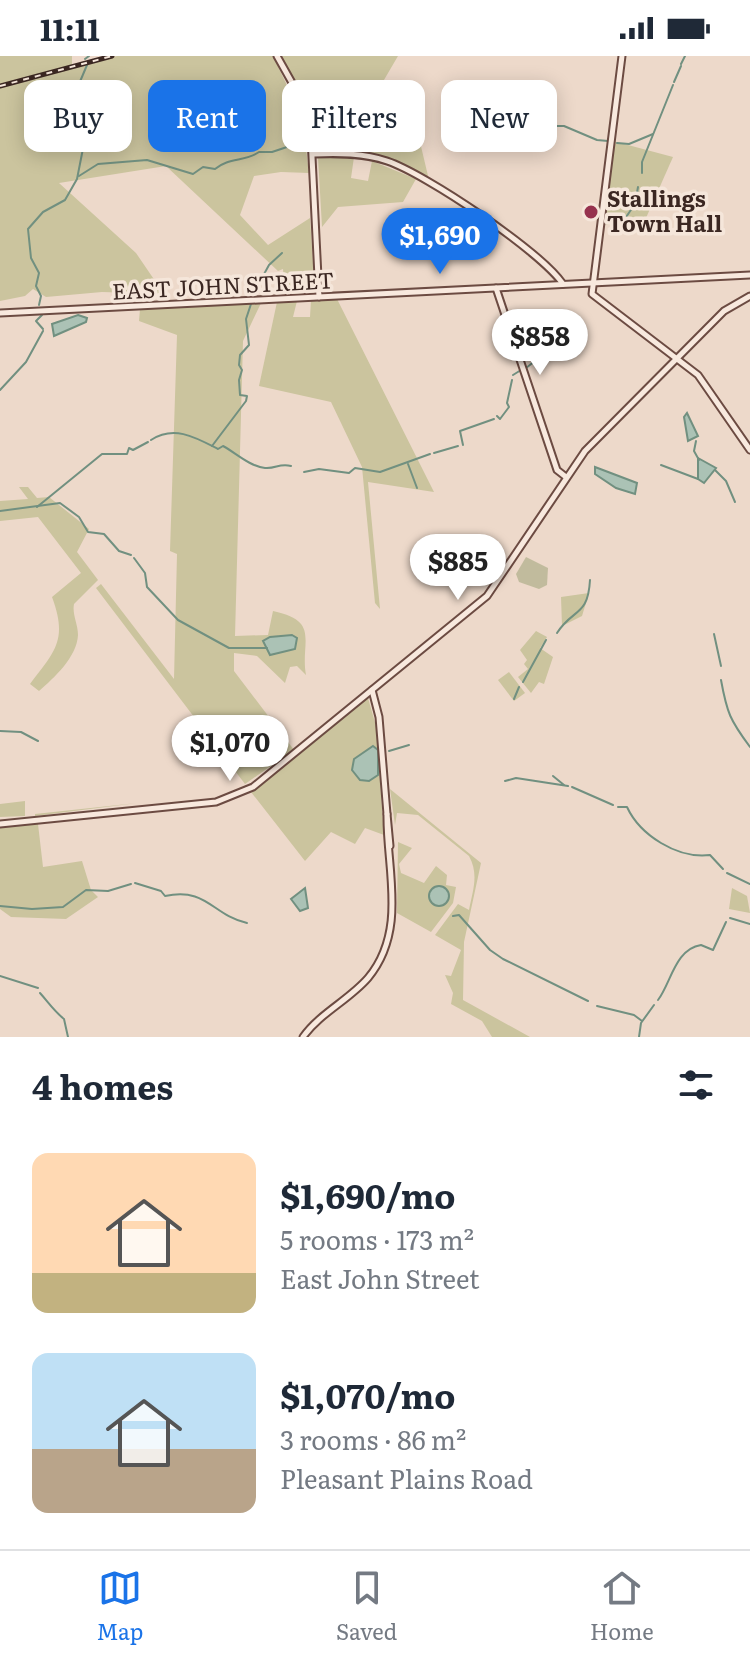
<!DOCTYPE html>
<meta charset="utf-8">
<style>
:root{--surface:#fff;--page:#f2f2f3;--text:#1f2937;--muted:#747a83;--line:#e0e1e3;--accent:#1a73e8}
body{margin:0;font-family:Literata,serif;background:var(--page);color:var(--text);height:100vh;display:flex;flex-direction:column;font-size:30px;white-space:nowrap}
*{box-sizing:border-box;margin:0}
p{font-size:26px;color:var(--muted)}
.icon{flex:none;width:44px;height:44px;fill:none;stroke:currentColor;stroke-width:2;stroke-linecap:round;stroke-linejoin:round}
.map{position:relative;height:981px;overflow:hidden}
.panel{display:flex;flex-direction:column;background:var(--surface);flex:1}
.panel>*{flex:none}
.hud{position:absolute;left:24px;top:24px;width:702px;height:72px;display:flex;gap:16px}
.price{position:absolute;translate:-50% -68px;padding:0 18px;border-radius:28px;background:#fff;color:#222;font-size:26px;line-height:52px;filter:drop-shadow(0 2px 4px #0008)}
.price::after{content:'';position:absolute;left:50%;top:48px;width:24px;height:18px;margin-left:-12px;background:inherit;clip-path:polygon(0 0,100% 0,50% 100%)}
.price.on{background:var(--accent);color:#fff}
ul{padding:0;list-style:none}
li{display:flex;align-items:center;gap:24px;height:200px;padding:0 32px}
li span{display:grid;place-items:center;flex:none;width:224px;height:160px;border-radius:16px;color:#555}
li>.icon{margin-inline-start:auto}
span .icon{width:96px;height:96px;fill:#fffc;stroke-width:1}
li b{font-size:34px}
h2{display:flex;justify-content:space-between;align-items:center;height:96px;padding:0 32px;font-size:34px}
.pill{padding:0 28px;border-radius:16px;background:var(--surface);box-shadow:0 4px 20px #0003;font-size:28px;line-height:72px}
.pill.on{background:var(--accent);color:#fff}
.status{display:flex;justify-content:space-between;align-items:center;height:56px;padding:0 40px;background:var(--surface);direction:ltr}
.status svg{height:22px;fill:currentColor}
.menu{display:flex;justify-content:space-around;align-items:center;height:112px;border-top:2px solid var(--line);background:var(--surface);font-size:22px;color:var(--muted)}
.menu a{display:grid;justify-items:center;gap:4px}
.menu .on{color:var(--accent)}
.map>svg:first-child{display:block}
.green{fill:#cbc49e}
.cemetery{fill:#c1bb9d}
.water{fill:#abc2b5;stroke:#719080;stroke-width:2}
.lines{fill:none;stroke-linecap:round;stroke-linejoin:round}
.stream{stroke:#719080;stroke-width:2}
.secondary-casing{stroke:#6c4b42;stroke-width:9}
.secondary{stroke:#f8e9de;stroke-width:5}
.rail-casing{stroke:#3b2722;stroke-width:5}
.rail{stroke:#f5e6da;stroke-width:2;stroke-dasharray:6;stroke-linecap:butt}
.poi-dot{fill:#96324e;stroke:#f5e6da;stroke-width:3}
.labels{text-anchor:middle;stroke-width:7;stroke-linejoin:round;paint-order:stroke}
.poi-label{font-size:22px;font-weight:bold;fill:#3b2722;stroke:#f5e6da;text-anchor:start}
.street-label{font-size:22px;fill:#3b2722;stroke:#f5e6da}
</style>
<div class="status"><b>11:11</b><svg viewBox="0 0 49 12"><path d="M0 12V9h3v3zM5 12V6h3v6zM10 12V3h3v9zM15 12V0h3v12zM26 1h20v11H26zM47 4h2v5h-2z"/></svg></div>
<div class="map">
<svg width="750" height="981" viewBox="0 0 750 981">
<rect width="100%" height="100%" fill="#edd9ca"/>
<g class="green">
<polygon points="0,0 72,0 72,12 117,0 273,0 302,61 309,117 281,116 254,120 240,159 268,189 310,162 315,237 285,240 283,213 278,215 166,110 59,127 136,197 164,238 102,236 46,241 33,233 25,240 0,245"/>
<polygon points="279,0 398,0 374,41 419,82 429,124 392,104 350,94 337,85 338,94 319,95 309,52"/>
<polygon points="613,85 673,101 642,171 602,168"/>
<polygon points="318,101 354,101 351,122 368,125 372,105 416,123 403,146 338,151 322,171"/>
<polygon points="337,243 434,436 368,426 380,553 375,547 362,411 331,346 259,330 277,246 297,245 293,261 310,261 311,244"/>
<path d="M 261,247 L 243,285 L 235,580 L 268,579 L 273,555 C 321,565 300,586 306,619 L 297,610 L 290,611 L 285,627 L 257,600 L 234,597 L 234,615 L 294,694 L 245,728 L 96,532 L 101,528 L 174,623 L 177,498 L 170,495 L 177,279 L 139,265 L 140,253 Z"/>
<path d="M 19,431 L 28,431 L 37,442 L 49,441 L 89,473 L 77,496 L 98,524 L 74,548 C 72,559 78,568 78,579 C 77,601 54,622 39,635 L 30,628 C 55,595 68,584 52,541 L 81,517 L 38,461 L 0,465 L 0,445 L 28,443 Z"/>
<polygon points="589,537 582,560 562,570 561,541"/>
<polygon points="536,575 547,581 540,592 553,601 544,628 539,626 531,637 518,621 528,613 524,608 527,604 520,594"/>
<polygon points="509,616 525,637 514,645 498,624"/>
<polygon points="368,642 376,670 384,779 365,772 355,788 331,776 305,805 251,736"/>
<path d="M 390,733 L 481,807 L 464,886 L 463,944 L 530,981 L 492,981 L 482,965 L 451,948 L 453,937 L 445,919 L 451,920 L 461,894 L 435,879 L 458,848 L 469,854 C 473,834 479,818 469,800 L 418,759 L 397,757 L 395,769 Z"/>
<polygon points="25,745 25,760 0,761 0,748"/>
<polygon points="137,747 35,760 35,758"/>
<polygon points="38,768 43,811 82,805 91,834 98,841 66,863 11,861 0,853 0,772"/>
<polygon points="398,786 412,792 399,808 401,817 424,827 436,810 447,819 446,829 456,831 453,847 431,876 397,857"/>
<polygon points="732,832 747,840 750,857 729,853"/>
</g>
<polygon class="cemetery" points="526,501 548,512 547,529 539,533 519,526 516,518"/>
<g class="water">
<polygon points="78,259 87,262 86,266 54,280 52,268"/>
<polygon points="687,357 698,380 688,385 684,361"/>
<polygon points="698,402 716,412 704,427 698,423"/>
<polygon points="595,411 637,427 635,438 616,432 595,418"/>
<polygon points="292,579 297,582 295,593 270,599 263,585 270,581"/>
<polygon points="373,690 378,694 378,719 369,725 360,724 352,714 354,703"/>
<circle cx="439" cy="840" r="10"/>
<polygon points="305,832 308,852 300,855 291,843"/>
</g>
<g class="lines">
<g class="stream">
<polyline points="85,3 89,0"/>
<polyline points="681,8 685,0"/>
<polyline points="674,26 681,10"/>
<polyline points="484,55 498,53 526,70 564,70 597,84 608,85"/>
<polyline points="316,83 323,79"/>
<polyline points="617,87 629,88 653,78"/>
<polyline points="642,117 642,106 673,29"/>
<path d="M 79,120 L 98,108 L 147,104 L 193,118 L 203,111 L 215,113 C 229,101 245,106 259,96 L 272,96 L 308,84"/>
<polyline points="624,164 635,148 638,131"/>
<polyline points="251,242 269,209 282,197"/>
<polyline points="39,249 41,240 36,230 39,217 31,202 28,173 43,156 65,144 77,123 90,57 79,28 87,9"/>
<polyline points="42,259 36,265 43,273"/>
<polyline points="526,312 544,298"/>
<polyline points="513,319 521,314"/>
<polyline points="0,334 26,306 43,275"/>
<polyline points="497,360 500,363 509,351 507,347 512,324"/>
<path d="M 151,384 C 174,369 195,381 218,393 L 223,390 C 236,397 249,410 265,412 C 276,413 279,407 291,410"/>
<polyline points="696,385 694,395 699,404"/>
<polyline points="463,389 460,375 494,363"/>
<polyline points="212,390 246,345 247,340 240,339 239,324 242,314 239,309 240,299 249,289 246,263 251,248"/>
<polyline points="434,397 458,390"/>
<polyline points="408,408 417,432"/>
<polyline points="661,409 698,423"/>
<polyline points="715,414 726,425 735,446"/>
<polyline points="304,416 319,413 349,417 355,412 380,416 430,398"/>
<polyline points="37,451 102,398 127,398 129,392 133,394 148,386"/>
<polyline points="0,455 60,447 79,461 88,476 104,478 119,495 131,499"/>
<polyline points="134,502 145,517 147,531 178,564 229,592 267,592"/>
<path d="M 557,577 C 573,552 588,561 590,524"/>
<polyline points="714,578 721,610"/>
<path d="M 721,624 C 727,657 730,664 750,691"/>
<polyline points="523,626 546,584"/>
<polyline points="514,643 519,631"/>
<polyline points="0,675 21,676 38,685"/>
<polyline points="389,695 409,689"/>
<polyline points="553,720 564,729"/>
<polyline points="505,725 516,722 568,730"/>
<polyline points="572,731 613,749"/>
<path d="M 618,751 L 627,751 C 640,779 677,803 710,799 L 723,813"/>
<polyline points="727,817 750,828"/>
<path d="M 135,827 L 161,835 L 165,840 C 207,831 212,859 247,867"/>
<polyline points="0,850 32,853 63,851 86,834 108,835 131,828"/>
<polyline points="453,860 459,859 490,894 503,903 588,945"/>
<polyline points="730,862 750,868"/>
<polyline points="0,920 38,932"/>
<path d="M 40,937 C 49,947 53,954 64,963 L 68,981"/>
<path d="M 658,944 C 671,927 675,893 701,889 L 713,894 L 726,866"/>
<polyline points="597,950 634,959 642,965"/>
<polyline points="639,981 641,967 654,949"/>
</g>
<defs>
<g id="secondary">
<polyline points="277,0 300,41 311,81 319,241"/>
<polyline points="622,0 592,238 698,319 750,394"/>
<path d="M 314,98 C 338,97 364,97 387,105 C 426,118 540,195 563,228"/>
<polyline points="496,232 557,414 566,421"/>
<polyline points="0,257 750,219"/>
<polyline points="372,634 379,661 387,758"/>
<polyline points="0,768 216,746 253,731 487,540 585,395 724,255 750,240"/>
<path d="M 303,981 C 320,957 349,944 368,922 C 408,874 386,812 387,758 L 390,790"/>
</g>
</defs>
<use href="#secondary" class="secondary-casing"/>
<use href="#secondary" class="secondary"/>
<defs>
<polyline id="rail" points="0,30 112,0"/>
</defs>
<use href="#rail" class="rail-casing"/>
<use href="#rail" class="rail"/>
</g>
<circle class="poi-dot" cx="591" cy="156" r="8"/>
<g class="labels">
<g class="poi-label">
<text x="607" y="151">Stallings<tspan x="607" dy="25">Town Hall</tspan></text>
</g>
<g class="street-label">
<text transform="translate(223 230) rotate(-3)" y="8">EAST JOHN STREET</text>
</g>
</g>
</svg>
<b class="price on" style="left:440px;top:220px">$1,690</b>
<b class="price" style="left:540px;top:321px">$858</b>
<b class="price" style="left:458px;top:546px">$885</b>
<b class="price" style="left:230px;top:727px">$1,070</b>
<div class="hud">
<a class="pill">Buy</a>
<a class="pill on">Rent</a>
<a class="pill">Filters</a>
<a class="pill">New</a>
</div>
</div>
<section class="panel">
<h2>4 homes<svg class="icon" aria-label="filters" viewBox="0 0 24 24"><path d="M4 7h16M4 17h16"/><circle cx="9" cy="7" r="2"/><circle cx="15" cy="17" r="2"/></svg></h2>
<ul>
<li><span style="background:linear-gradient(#ffd9b3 75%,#c2b280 0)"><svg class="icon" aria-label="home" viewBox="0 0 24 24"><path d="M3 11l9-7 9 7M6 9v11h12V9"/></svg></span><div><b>$1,690/mo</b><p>5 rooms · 173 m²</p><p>East John Street</p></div></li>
<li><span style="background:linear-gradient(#bfe0f5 60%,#b9a48a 0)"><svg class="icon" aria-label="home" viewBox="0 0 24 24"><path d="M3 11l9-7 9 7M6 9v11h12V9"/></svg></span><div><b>$1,070/mo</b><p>3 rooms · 86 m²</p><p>Pleasant Plains Road</p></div></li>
</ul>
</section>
<nav class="menu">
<a class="on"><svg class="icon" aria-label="map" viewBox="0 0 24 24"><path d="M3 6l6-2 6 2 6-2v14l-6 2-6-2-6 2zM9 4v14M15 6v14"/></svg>Map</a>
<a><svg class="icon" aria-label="saved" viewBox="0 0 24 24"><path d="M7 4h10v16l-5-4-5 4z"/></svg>Saved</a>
<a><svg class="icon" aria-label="home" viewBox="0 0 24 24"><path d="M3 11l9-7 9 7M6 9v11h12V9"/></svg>Home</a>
</nav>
